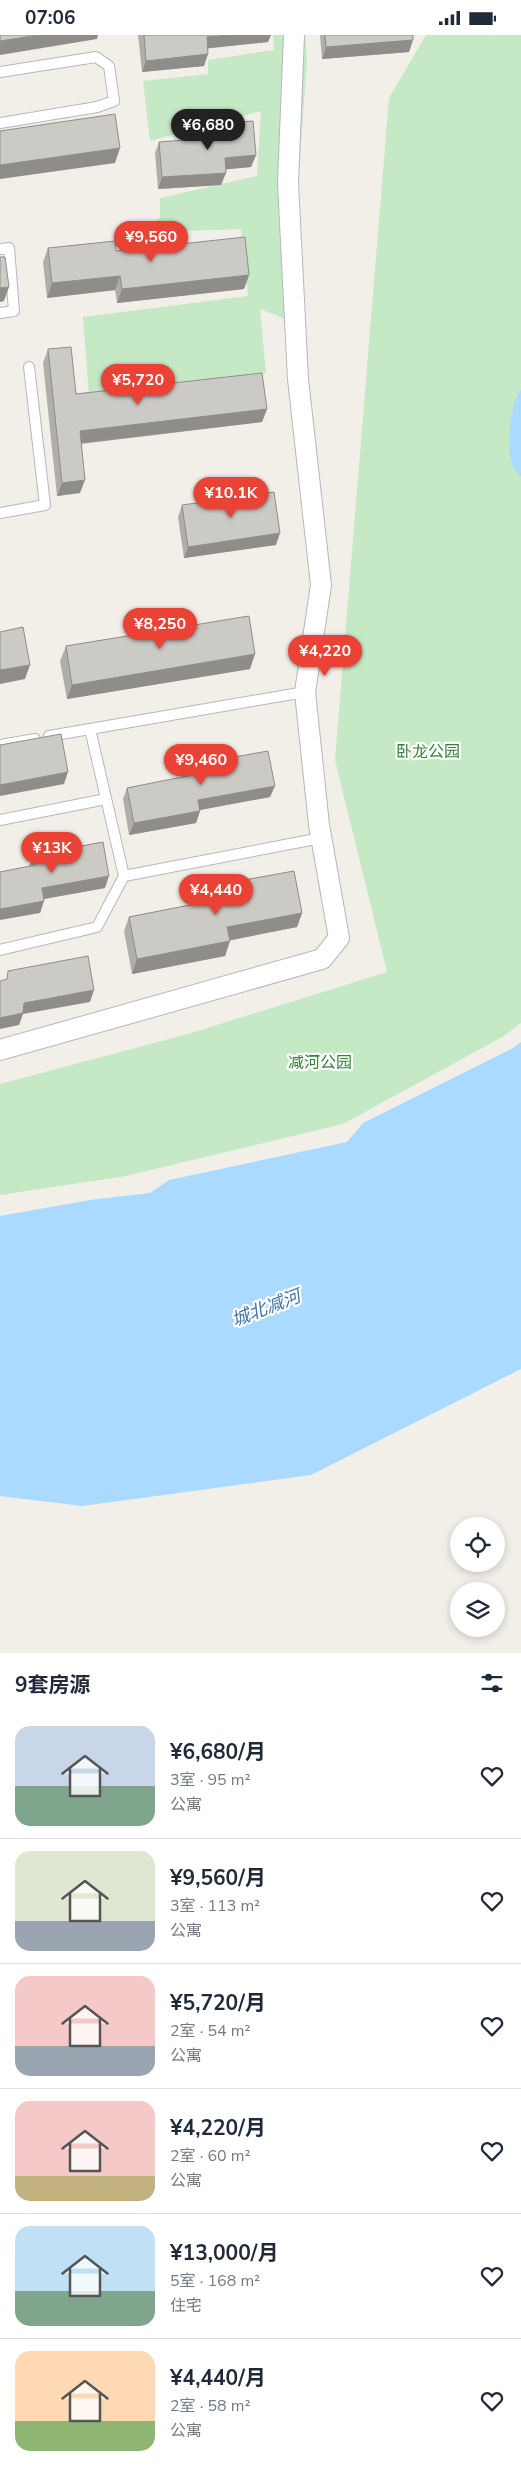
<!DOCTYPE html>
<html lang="zh">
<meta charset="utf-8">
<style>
:root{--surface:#fff;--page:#f2f2f3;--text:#1f2937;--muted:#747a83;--line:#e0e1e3;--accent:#ea4335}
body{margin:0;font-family:"Nunito Sans","Noto Sans SC",sans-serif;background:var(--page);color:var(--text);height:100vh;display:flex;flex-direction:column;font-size:19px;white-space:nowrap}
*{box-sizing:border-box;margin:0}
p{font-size:16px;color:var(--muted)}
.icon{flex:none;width:28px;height:28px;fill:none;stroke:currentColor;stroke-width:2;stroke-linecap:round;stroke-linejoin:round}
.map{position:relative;height:1618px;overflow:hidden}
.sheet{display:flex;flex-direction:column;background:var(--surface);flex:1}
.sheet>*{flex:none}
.fabs{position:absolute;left:450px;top:1482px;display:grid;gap:10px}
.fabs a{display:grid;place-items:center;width:55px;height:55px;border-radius:50%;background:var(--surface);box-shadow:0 2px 8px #0003;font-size:25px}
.price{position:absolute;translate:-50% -42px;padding:0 11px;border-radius:18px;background:var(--accent);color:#fff;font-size:16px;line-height:32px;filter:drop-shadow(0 1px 2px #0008)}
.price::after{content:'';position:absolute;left:50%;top:30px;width:15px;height:11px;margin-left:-8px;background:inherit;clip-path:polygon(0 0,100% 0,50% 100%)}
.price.selected{background:#222;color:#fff}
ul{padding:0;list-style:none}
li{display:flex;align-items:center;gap:15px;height:125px;padding:0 15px}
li+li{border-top:1px solid var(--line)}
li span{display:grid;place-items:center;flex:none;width:140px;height:100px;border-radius:15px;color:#555}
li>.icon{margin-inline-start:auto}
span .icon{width:60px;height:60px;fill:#fffc;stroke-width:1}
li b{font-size:21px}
h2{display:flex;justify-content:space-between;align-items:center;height:60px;padding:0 15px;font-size:21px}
.status{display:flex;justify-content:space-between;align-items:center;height:35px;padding:0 25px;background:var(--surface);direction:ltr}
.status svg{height:14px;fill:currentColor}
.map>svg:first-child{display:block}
.green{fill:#c5e8c5}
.water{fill:#aadaff}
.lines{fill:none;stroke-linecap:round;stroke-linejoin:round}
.service-casing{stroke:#b5b8bc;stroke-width:12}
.minor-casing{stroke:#b5b8bc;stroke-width:22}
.service{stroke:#fff;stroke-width:10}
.minor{stroke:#fff;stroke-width:20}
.wall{fill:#afaea9}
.shaded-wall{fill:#8f8d8a}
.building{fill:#cccac5;stroke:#8f8d8a}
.labels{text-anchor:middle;stroke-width:4.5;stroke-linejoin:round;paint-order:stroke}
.park-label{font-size:16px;fill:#348238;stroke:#fff}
.water-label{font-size:18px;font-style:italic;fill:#4174aa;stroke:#fff}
</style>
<div class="status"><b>07:06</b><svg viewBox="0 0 49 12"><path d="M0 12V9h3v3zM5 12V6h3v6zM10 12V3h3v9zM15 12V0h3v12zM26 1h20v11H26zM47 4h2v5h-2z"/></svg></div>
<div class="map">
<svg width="521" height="1618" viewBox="0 0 521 1618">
<rect width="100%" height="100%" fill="#f1efe8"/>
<g class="green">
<polygon points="273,0 305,0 307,26 296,177 303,291 260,274 266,338 89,360 83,282 248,261 241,194 136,198 160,183 160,163 257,141 261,76 150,106 143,46 208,39 208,25 274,15"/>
<polygon points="426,0 521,0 521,988 504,1001 343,1089 126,1141 0,1160 0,1049 188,999 387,937 335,725 389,63"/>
</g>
<g class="water">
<path d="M 521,355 L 521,442 C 518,438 513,433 512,429 C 506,413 510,367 521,355 Z"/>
<polygon points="521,1007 521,1334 311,1440 82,1471 0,1461 0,1181 90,1165 150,1158 169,1145 347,1107 363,1088 513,1013"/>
</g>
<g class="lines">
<defs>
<g id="service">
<polyline points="0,37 96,22 109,31 114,66 97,72 0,88"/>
<polyline points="0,214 9,213 14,276 0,278"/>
<polyline points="0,478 45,470 29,332"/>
<polyline points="49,701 90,694"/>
<polyline points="0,710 35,704"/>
<polyline points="0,785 106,764"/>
<polyline points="124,841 90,694 305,657"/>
<polyline points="0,915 97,892 124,841 321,803"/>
</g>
<polyline id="minor" points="0,1015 322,924 339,903 319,790 305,657 321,550 298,344 288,148 294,0"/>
</defs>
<use href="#service" class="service-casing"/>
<use href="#minor" class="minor-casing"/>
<use href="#service" class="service"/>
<use href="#minor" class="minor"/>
</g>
<g class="wall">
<polygon points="138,0 271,0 268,7 208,13 204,31 142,37"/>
<polygon points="320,0 413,0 409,17 322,24"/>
<polygon points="210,89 256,120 251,132 225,134 221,150 158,154 155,118 159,107 206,104 206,101"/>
<polygon points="48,213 116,216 249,240 244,254 117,268 115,255 47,263 43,227"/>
<polygon points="48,314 76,359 267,374 262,387 81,409 80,458 57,461 43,328"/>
<polygon points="182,470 276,510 184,523 178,482"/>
<polygon points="66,611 250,634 67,664 60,626"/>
<polygon points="190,730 270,762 200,775 196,788 129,800 123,764 127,753 186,742"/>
<polygon points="33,820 105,853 44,864 40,878 29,831"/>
<polygon points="222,849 302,878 297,892 230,905 225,921 132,939 124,896 129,882 217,865"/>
</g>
<g class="shaded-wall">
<polygon points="38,0 98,0 97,4 0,20 0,6"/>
<polygon points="229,0 271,0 268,7 202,14 207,2"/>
<polygon points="413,5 409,17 322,24 326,12"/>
<polygon points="208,19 204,31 142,37 146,26"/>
<polygon points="120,113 115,128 0,144 0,130"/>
<polygon points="256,120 251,132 220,135 225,123"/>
<polygon points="226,138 221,150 158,154 162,142"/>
<polygon points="249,240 244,254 117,268 122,254"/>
<polygon points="120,241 115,255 47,263 52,248"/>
<polygon points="9,252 4,266 0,267 0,253"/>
<polygon points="267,374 262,387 75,409 80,396"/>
<polygon points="85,445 80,458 57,461 62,448"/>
<polygon points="280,498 276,510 184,523 188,512"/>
<polygon points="255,619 250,634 67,664 72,650"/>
<polygon points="30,630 25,644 0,649 0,635"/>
<polygon points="68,737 64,749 0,761 0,750"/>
<polygon points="275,751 270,762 194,776 198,765"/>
<polygon points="200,776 196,788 129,800 134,788"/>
<polygon points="109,841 105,853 38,865 42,853"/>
<polygon points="44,866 40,878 0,885 0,874"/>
<polygon points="302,878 297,892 222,907 227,892"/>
<polygon points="230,906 225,921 132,939 137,924"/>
<polygon points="94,955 90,967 23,979 19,990 0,994 0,983 24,968"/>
</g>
<g class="building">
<polygon points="0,0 38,0 0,6"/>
<polygon points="144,0 229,0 207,2 208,19 146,26"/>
<polygon points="325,0 413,0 413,5 326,12"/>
<polygon points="115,79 120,113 0,130 0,96"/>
<polygon points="253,86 256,120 225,123 226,138 162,142 159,107 211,103 210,89"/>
<polygon points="245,202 249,240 122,254 120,241 52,248 48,213 115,206 116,216"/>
<polygon points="0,222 5,222 9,252 0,253"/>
<polygon points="71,312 76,359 262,338 267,374 80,396 85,445 62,448 48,314"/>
<polygon points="274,457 280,498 188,512 182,470"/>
<polygon points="249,581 255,619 72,650 66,611"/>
<polygon points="23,592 30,630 0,635 0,597"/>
<polygon points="61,699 68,737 0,750 0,710"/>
<polygon points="268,716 275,751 198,765 200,776 134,788 127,753 192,740 190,730"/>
<polygon points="103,807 109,841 42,853 44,866 0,874 0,837 35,830 33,820"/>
<polygon points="294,836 302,878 227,892 230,906 137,924 129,882 225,863 222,849"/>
<polygon points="88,921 94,955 24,968 23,978 0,983 0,946 7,944 8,936"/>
</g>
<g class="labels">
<g class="park-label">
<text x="428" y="722">卧龙公园</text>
<text x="320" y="1033">减河公园</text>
</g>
<g class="water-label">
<text transform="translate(266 1273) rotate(-21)" y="6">城北减河</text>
</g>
</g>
</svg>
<div class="fabs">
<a><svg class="icon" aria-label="locate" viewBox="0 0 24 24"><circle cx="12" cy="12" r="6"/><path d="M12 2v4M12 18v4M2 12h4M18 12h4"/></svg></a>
<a><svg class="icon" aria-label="layers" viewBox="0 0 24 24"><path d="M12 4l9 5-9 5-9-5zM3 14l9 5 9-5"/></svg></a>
</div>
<b class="price selected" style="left:208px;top:116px">¥6,680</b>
<b class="price" style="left:151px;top:228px">¥9,560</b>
<b class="price" style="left:138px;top:371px">¥5,720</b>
<b class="price" style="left:231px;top:484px">¥10.1K</b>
<b class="price" style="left:160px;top:615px">¥8,250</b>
<b class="price" style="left:325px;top:642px">¥4,220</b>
<b class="price" style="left:201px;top:751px">¥9,460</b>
<b class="price" style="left:52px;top:839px">¥13K</b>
<b class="price" style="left:216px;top:881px">¥4,440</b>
</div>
<section class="sheet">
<h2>9套房源<svg class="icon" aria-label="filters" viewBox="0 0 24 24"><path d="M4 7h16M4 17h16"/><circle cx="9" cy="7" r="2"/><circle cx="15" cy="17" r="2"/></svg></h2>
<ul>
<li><span style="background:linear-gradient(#c9d6e8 60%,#7fa58c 0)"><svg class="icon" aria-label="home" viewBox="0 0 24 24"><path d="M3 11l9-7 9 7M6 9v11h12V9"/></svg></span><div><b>¥6,680/月</b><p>3室 · 95 m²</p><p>公寓</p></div><svg class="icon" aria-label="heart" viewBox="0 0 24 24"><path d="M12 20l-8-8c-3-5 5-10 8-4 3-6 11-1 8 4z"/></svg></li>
<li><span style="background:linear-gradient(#dfe7d0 70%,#9aa5b1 0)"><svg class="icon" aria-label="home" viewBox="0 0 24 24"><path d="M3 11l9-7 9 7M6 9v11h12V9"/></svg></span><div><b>¥9,560/月</b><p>3室 · 113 m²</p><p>公寓</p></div><svg class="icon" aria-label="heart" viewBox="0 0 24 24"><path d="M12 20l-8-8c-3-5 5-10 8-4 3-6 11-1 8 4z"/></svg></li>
<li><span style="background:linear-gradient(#f6c9c9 70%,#9aa5b1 0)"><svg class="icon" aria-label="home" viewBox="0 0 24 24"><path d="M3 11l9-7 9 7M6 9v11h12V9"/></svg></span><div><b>¥5,720/月</b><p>2室 · 54 m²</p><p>公寓</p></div><svg class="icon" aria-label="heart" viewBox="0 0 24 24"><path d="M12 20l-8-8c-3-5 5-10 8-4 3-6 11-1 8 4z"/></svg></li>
<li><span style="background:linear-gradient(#f6c9c9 75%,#c2b280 0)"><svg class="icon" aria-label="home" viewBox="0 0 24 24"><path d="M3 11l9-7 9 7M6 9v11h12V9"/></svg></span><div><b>¥4,220/月</b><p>2室 · 60 m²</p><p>公寓</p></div><svg class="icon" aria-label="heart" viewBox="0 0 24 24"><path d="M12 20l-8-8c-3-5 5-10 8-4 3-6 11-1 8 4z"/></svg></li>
<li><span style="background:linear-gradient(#bfe0f5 65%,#7fa58c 0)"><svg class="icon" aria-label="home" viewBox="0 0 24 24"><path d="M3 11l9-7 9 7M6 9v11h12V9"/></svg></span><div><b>¥13,000/月</b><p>5室 · 168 m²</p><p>住宅</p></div><svg class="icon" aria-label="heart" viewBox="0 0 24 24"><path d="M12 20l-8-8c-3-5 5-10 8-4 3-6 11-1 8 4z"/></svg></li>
<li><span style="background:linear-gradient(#ffd9b3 70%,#8fb573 0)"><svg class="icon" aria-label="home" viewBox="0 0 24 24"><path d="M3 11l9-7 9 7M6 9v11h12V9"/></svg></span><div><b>¥4,440/月</b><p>2室 · 58 m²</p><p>公寓</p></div><svg class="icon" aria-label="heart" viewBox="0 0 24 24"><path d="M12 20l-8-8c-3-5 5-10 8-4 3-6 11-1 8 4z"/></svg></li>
</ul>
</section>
